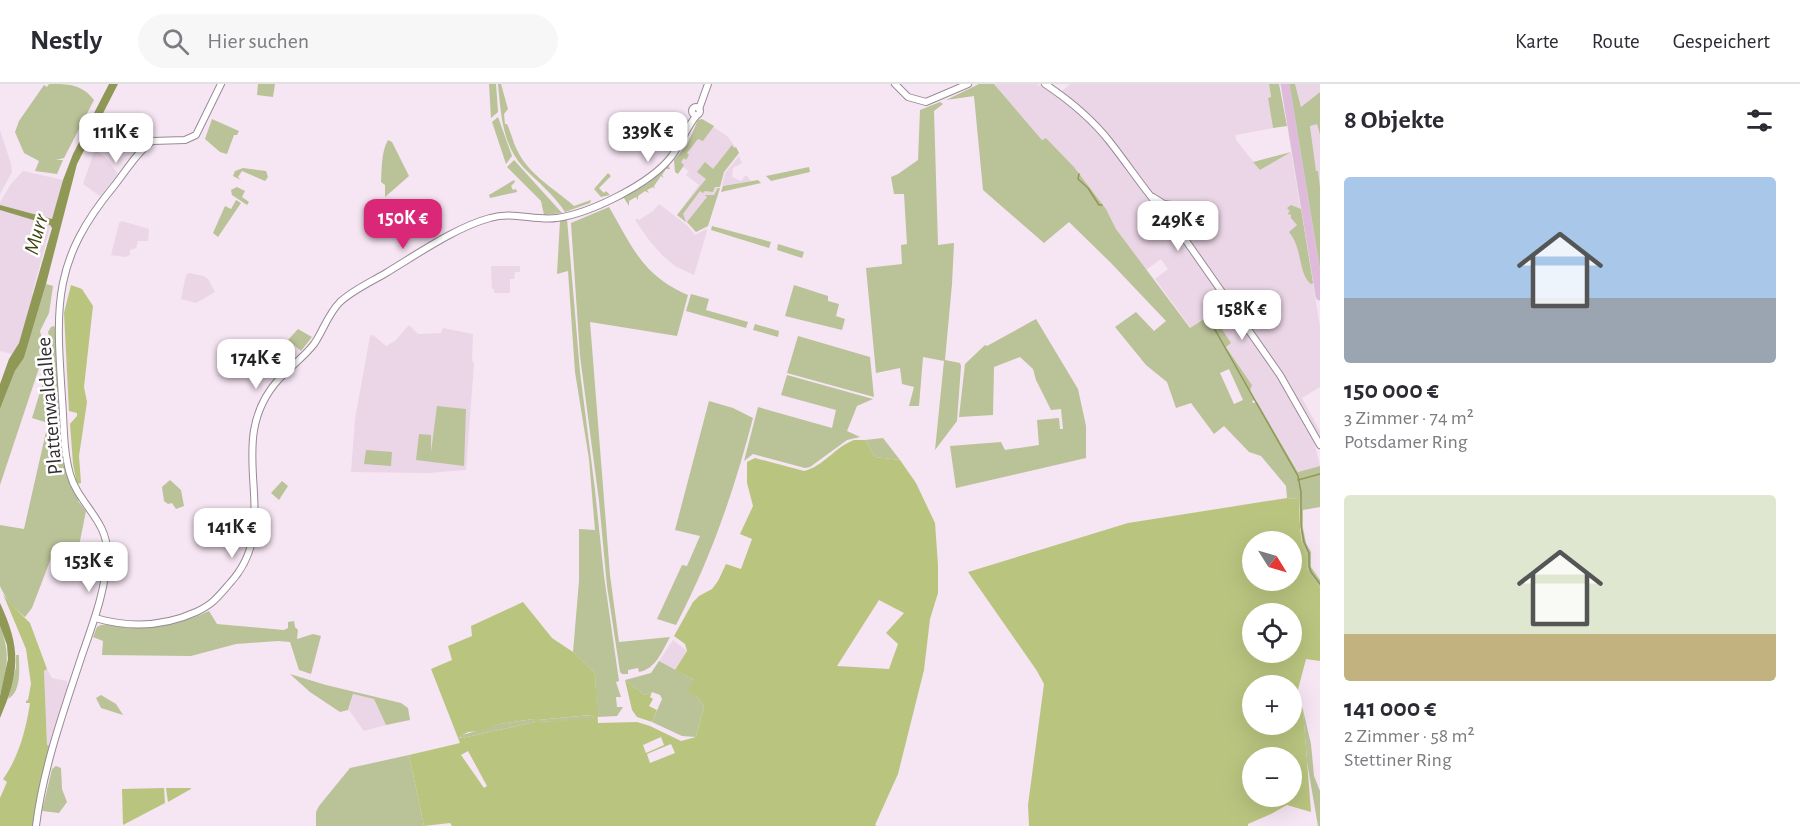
<!DOCTYPE html>
<html lang="de">
<meta charset="utf-8">
<style>
:root{--surface:#fff;--page:#f7f7f7;--text:#2b2b33;--muted:#7c7c81;--line:#e1e1e2;--accent:#db2777}
body{margin:0;font-family:"Alegreya Sans",sans-serif;background:var(--page);color:var(--text);height:100vh;display:flex;flex-direction:column;font-size:22px;white-space:nowrap}
*{box-sizing:border-box;margin:0}
p{font-size:20px;color:var(--muted)}
.icon{flex:none;width:33px;height:33px;fill:none;stroke:currentColor;stroke-width:2;stroke-linecap:round;stroke-linejoin:round}
.map{position:relative;flex:1;overflow:hidden}
.details{display:flex;flex-direction:column;background:var(--surface);width:480px}
.details>*{flex:none}
.needle{width:39px;rotate:127deg}
.fabs{position:absolute;left:1242px;top:447px;display:grid;gap:12px}
.fabs a{display:grid;place-items:center;width:60px;height:60px;border-radius:50%;background:var(--surface);box-shadow:0 6px 24px #0002;font-size:30px}
.price{position:absolute;translate:-50% -51px;padding:0 14px;border-radius:12px;background:#fff;color:#222;font-size:20px;line-height:39px;filter:drop-shadow(0 2px 3px #0008)}
.price::after{content:'';position:absolute;left:50%;top:36px;width:18px;height:14px;margin-left:-9px;background:inherit;clip-path:polygon(0 0,100% 0,50% 100%)}
.price.selected{background:var(--accent);color:#fff}
ul{padding:0;list-style:none}
li{display:grid;align-content:center;gap:12px;height:318px;padding:0 24px}
li span{display:grid;place-items:center;height:186px;border-radius:6px;color:#555}
li>.icon{margin-inline-start:auto}
span .icon{width:108px;height:108px;fill:#fffc;stroke-width:1}
li b{font-size:26px}
h2{display:flex;justify-content:space-between;align-items:center;height:72px;padding:0 24px;font-size:26px}
header{display:flex;align-items:center;gap:36px;box-sizing:border-box;height:84px;padding:0 30px;background:var(--surface);border-bottom:2px solid var(--line)}
header strong{font-size:28px}
nav{display:flex;gap:33px;margin-inline-start:auto;font-size:21px}
.search{width:420px;height:54px;background:var(--page);display:flex;align-items:center;gap:15px;box-sizing:border-box;padding:0 21px;border-radius:33px;color:var(--muted);font-size:22px}
main{display:flex;flex:1;min-height:0}
.map>svg:first-child{display:block}
.built{fill:#ebd6e7}
.green{fill:#bac298;fill-rule:evenodd}
.forest{fill:#b9c57f;fill-rule:evenodd}
.water{fill:#8f9955}
.lines{fill:none;stroke-linecap:round;stroke-linejoin:round}
.stream{stroke:#8f9955;stroke-width:1.5}
.tertiary-casing{stroke:#998a96;stroke-width:8}
.primary-casing{stroke:#d2d1d2;stroke-width:9}
.tertiary{stroke:#fff;stroke-width:6}
.primary{stroke:#e0badb;stroke-width:8}
.labels{text-anchor:middle;stroke-width:5;stroke-linejoin:round;paint-order:stroke}
.street-label{font-size:21px;fill:#332d32;stroke:#fff}
.water-label{font-size:22px;font-style:italic;fill:#3f4611;stroke:#fff}
</style>
<header>
<strong>Nestly</strong>
<div class="search"><svg class="icon" aria-label="search" viewBox="0 0 24 24"><circle cx="10" cy="10" r="6"/><path d="M15 15l6 6"/></svg>Hier suchen</div>
<nav><a>Karte</a><a>Route</a><a>Gespeichert</a></nav>
</header>
<main>
<div class="map">
<svg width="1320" height="742" viewBox="0 0 1320 742">
<rect width="100%" height="100%" fill="#f6e5f3"/>
<g class="built">
<polygon points="994,0 1037,0 1056,12 1070,0 1269,0 1271,14 1268,15 1273,44 1236,51 1236,56 1260,86 1291,68 1320,242 1320,303 1302,314 1320,347 1320,357 1315,361 1320,382 1299,388 1250,307 1252,301 1226,262 1231,259 1212,231 1191,244 1155,195 1168,185 1161,175 1146,186 1116,145 1106,125 1074,83 1046,54 1042,56"/>
<polygon points="1295,0 1320,0 1320,8 1301,23"/>
<polygon points="702,35 728,53 738,67 722,87 716,112 691,142 677,131 699,101 686,91 689,87 683,83 682,84 676,73 687,61 698,36"/>
<polygon points="1317,40 1320,51 1320,103 1318,88 1316,88 1310,41"/>
<polygon points="0,46 11,80 12,88 0,110"/>
<polygon points="95,65 105,73 118,90 100,112 83,100"/>
<polygon points="739,72 742,79 733,84 732,93 741,97 746,91 751,97 722,102 725,89"/>
<polygon points="23,87 63,96 32,210 34,211 19,259 12,270 0,267 0,118 11,100"/>
<polygon points="659,120 688,142 695,151 706,145 707,147 694,191 675,182 662,171 649,156 635,136 638,134 639,136 653,127"/>
<polygon points="122,137 149,145 148,157 138,157 136,164 130,166 130,171 125,173 111,171 119,139"/>
<polygon points="491,182 520,182 520,188 515,188 514,195 510,195 510,209 494,209 494,205 492,205"/>
<polygon points="189,189 203,192 208,195 215,208 196,219 181,215 186,191"/>
<polygon points="409,241 418,250 441,249 443,244 473,250 472,276 474,280 466,386 428,389 351,388 355,335 370,252 373,251 386,262 395,257"/>
<polygon points="673,556 687,567 675,586 659,577"/>
<polygon points="47,585 52,594 67,597 68,605 50,662 47,661 44,587"/>
<polygon points="353,610 374,615 386,641 364,647 349,626"/>
</g>
<g class="green">
<path d="M 49,0 C 68,0 82,0 94,16 L 64,74 L 56,76 L 63,76 L 57,90 L 35,87 L 39,77 L 24,69 L 15,48 L 19,37 L 44,1 L 47,3 Z"/>
<polygon points="258,0 275,0 273,13 257,11"/>
<polygon points="489,0 496,0 498,28 491,34"/>
<path d="M 498,0 L 501,0 L 508,25 L 504,30 L 505,40 L 507,40 C 511,48 513,58 517,66 C 529,91 555,105 574,122 L 591,116 L 590,119 L 565,128 C 554,111 538,98 524,84 C 502,61 501,29 498,0 Z"/>
<path d="M 979,0 L 994,0 L 1042,56 L 1046,54 L 1074,83 L 1106,125 L 1116,145 L 1190,244 L 1212,230 L 1231,259 L 1226,263 L 1252,301 L 1250,307 L 1255,316 L 1252,317 L 1253,319 L 1257,318 L 1298,388 L 1320,382 L 1320,423 L 1303,426 L 1303,444 L 1306,459 L 1311,468 L 1311,483 L 1320,496 L 1320,504 L 1308,489 L 1307,472 L 1302,460 L 1299,415 L 1287,414 L 1286,402 L 1261,372 L 1249,368 L 1224,342 L 1214,350 L 1191,319 L 1176,324 L 1167,298 L 1146,281 L 1115,243 L 1136,228 L 1154,247 L 1166,237 L 1111,179 L 1069,138 L 1044,159 L 983,106 L 974,12 L 946,16 ZM 1229,285 L 1243,316 L 1234,320 L 1220,289 Z"/>
<polygon points="1269,0 1279,0 1287,42 1273,44 1268,14 1271,13"/>
<polygon points="1288,0 1295,0 1301,23 1320,8 1320,51 1317,40 1310,42 1316,87 1318,87 1320,103 1320,191"/>
<polygon points="940,18 943,20 934,27 938,161 954,159 952,200 945,276 960,279 961,282 957,337 935,366 944,277 923,273 919,322 909,322 914,303 902,300 900,284 876,289 866,184 902,180 901,161 907,160 904,110 894,110 891,93 898,90 918,76 920,26"/>
<polygon points="498,33 512,72 506,80 492,38"/>
<polygon points="212,35 239,47 237,51 234,51 227,70 220,68 205,55"/>
<polygon points="702,35 714,42 703,57 698,55 687,69 689,71 686,76 684,74 681,78 684,81 678,90 675,88 674,76 687,61 698,36"/>
<path d="M 388,56 L 392,58 L 409,92 L 385,113 L 385,101 L 381,98 C 382,85 381,68 388,56 Z"/>
<polygon points="732,61 734,64 736,63 739,69 724,88 720,103 715,103 713,108 705,107 703,109 700,107 683,130 686,138 677,131 706,95 697,88 705,78 713,85"/>
<polygon points="1291,68 1260,86 1253,78"/>
<polygon points="514,76 562,129 544,131 541,117 507,83"/>
<polygon points="668,81 670,85 666,85 662,91 664,94 661,92 654,102 655,105 653,103 647,106 649,109 645,107 638,112 638,116 636,113 629,117 629,122 624,114 610,120 648,99"/>
<polygon points="809,83 810,88 771,97 766,92"/>
<polygon points="243,84 266,87 268,93 265,97 242,87 238,93 241,96 233,92 235,87"/>
<polygon points="608,89 611,92 599,104 604,109 606,107 610,111 601,113 594,105"/>
<polygon points="514,96 515,98 511,102 513,106 516,105 517,108 490,114 489,111"/>
<polygon points="758,96 761,99 721,108 723,102"/>
<polygon points="237,103 245,107 242,113 249,118 247,121 232,111 231,106"/>
<polygon points="718,104 720,104 708,142 696,148 687,138 707,113 705,111 714,111"/>
<polygon points="236,116 241,119 218,153 213,149 225,122 231,125"/>
<path d="M 1291,121 L 1301,125 L 1313,199 L 1311,200 C 1298,190 1303,165 1289,148 L 1297,141 L 1291,134 L 1291,130 L 1289,131 L 1288,129 L 1290,127 L 1287,124 Z"/>
<path d="M 609,123 C 633,164 642,191 688,211 L 677,252 L 590,238 L 610,491 L 619,558 L 670,553 C 662,567 656,585 639,588 L 638,584 L 628,586 L 628,590 L 622,590 L 620,588 L 607,502 L 599,417 L 580,272 L 571,139 Z"/>
<polygon points="567,135 580,288 595,406 604,492 619,597 616,598 621,613 616,613 617,623 623,623 617,632 597,633 595,589 573,568 579,497 579,445 595,446 589,375 575,288 568,187 557,190 560,137"/>
<polygon points="712,142 771,158 769,164 711,146"/>
<polygon points="778,160 804,168 802,174 777,166"/>
<polygon points="46,200 53,202 49,229 40,247 45,266 0,401 0,325 15,287 24,274"/>
<polygon points="794,201 828,212 828,217 839,220 836,232 845,235 842,246 785,232"/>
<polygon points="691,210 709,215 706,226 748,238 746,244 686,227"/>
<polygon points="1036,235 1078,305 1086,342 1086,374 956,404 950,362 1001,358 1005,366 1039,361 1037,336 1059,334 1060,345 1063,345 1061,325 1051,326 1036,296 1033,285 1020,273 994,283 993,331 959,333 965,280 985,261 987,262"/>
<polygon points="755,240 779,247 778,253 753,246"/>
<path d="M 54,242 L 56,245 L 65,378 L 80,415 L 78,417 L 86,427 L 79,462 L 61,458 L 56,461 L 32,524 L 25,533 C 15,525 5,514 0,502 L 0,441 L 24,445 L 48,339 L 32,334 L 53,266 L 48,248 L 51,243 Z"/>
<polygon points="298,245 312,253 301,267 288,256"/>
<polygon points="798,252 870,273 874,313 787,289"/>
<polygon points="787,291 873,315 857,322 847,347 860,353 847,356 810,383 805,384 753,370 744,377 758,323 832,344 836,326 781,311"/>
<path d="M 709,317 L 733,324 L 753,334 C 734,407 711,474 676,541 L 657,535 L 682,481 L 687,482 L 700,452 L 675,446 Z"/>
<polygon points="437,322 466,325 464,382 416,376 419,350 431,351 431,368"/>
<polygon points="883,354 900,376 875,373 865,356"/>
<polygon points="366,366 392,368 391,382 364,380"/>
<polygon points="170,396 181,406 184,422 176,425 172,419 168,420 164,417 162,403"/>
<polygon points="282,397 288,402 279,416 271,409"/>
<path d="M 209,527 L 217,540 L 284,546 L 288,544 L 288,538 L 294,537 L 295,543 L 298,546 L 297,555 L 313,550 L 321,552 L 311,590 L 299,586 L 290,558 L 278,557 L 236,560 L 191,572 L 102,571 L 103,557 L 93,553 L 97,543 L 101,541 C 111,540 120,543 129,544 C 159,545 183,539 209,527 Z"/>
<path d="M 0,542 C 11,571 7,583 0,612 Z"/>
<path d="M 16,571 L 19,571 C 19,585 22,607 8,615 L 16,583 Z"/>
<polygon points="659,577 694,596 696,612 704,622 696,653 682,652 652,638 662,615 660,611 652,608 645,611 625,596 651,589"/>
<polygon points="290,590 326,601 401,619 408,624 410,636 386,641 374,615 353,610 348,626 340,628 310,608"/>
<polygon points="101,611 116,620 123,631 101,624 96,614"/>
<polygon points="1303,626 1311,660 1314,692 1320,707 1320,742 1318,742 1307,678"/>
<polygon points="592,631 594,635 539,638 538,636"/>
<polygon points="533,635 535,638 462,654 459,652 500,640"/>
<polygon points="409,671 424,742 316,742 316,728 319,722 350,684"/>
<polygon points="56,682 61,684 62,705 67,718 59,729 42,727 52,685"/>
</g>
<g class="forest">
<polygon points="71,201 82,205 93,222 84,303 87,318 79,372 81,399 77,400 73,380 70,340 77,332 77,329 69,327 64,229"/>
<path d="M 854,356 L 865,356 L 875,373 L 900,376 L 916,399 L 935,439 L 938,481 L 938,509 L 930,535 L 924,586 L 898,690 L 875,741 L 877,742 L 452,742 L 450,739 L 424,742 L 409,671 L 460,659 L 431,585 L 452,576 L 448,562 L 472,552 L 471,542 L 523,518 L 552,554 L 573,568 L 595,589 L 598,639 L 637,638 L 650,642 L 681,657 L 696,653 L 704,622 L 696,612 L 687,608 L 694,596 L 675,586 L 687,567 L 685,560 L 674,552 L 693,518 L 699,512 L 712,505 L 718,497 L 726,480 L 741,485 L 752,455 L 740,450 L 753,422 L 747,399 L 747,378 L 755,374 L 804,387 C 824,382 835,363 854,356 ZM 879,516 L 904,529 L 886,549 L 898,560 L 889,585 L 837,582 ZM 591,631 L 594,634 L 539,638 L 538,636 ZM 533,635 L 535,638 L 462,654 L 459,653 L 468,648 L 481,647 L 500,640 ZM 661,653 L 664,661 L 646,669 L 643,661 ZM 671,660 L 675,669 L 650,679 L 647,670 ZM 468,667 L 487,702 L 484,704 L 461,671 Z"/>
<path d="M 1287,414 L 1299,415 L 1300,442 L 1302,460 L 1307,472 L 1308,488 L 1320,504 L 1320,577 L 1306,575 L 1297,609 L 1303,626 L 1311,728 L 1287,721 L 1271,730 L 1248,740 L 1248,742 L 1029,742 L 1028,721 L 1044,600 L 1037,587 L 968,488 L 1128,439 ZM 1252,458 L 1292,458 L 1292,496 L 1252,496 ZM 1252,530 L 1292,530 L 1292,568 L 1252,568 ZM 1252,602 L 1292,602 L 1292,640 L 1252,640 ZM 1252,674 L 1292,674 L 1292,712 L 1252,712 Z"/>
<path d="M 3,510 L 16,525 L 30,539 L 47,585 L 44,587 L 47,661 L 50,662 L 35,742 L 0,742 L 0,714 L 7,698 L 3,695 C 19,673 26,645 30,619 L 26,619 L 26,617 L 28,616 L 31,600 L 26,565 Z"/>
<polygon points="625,596 645,611 652,608 650,613 653,615 649,622 657,626 652,638 637,633 632,626"/>
<polygon points="164,704 165,719 123,741 122,705"/>
<polygon points="166,704 191,704 191,705 168,718"/>
</g>
<g class="water">
<polygon points="109,0 118,0 77,80 46,200 24,274 15,287 0,325 0,300 9,275 19,259 52,144 50,141 0,126 0,121 52,135 63,96 73,70"/>
<path d="M 0,519 C 21,564 20,588 0,634 L 0,612 L 8,575 L 7,561 L 0,542 Z"/>
</g>
<g class="lines">
<g class="stream">
<polyline points="1079,90 1078,95 1088,104 1099,121 1102,121"/>
<polyline points="1210,237 1298,392 1301,408 1301,442 1304,458 1309,469 1309,482 1311,488 1320,500"/>
<polyline points="1298,396 1320,390"/>
</g>
<defs>
<g id="tertiary">
<polyline points="895,0 908,13 926,18 968,0"/>
<path d="M 1045,0 C 1069,16 1092,35 1110,58 C 1132,86 1151,116 1175,141 L 1280,291 L 1320,361"/>
<circle cx="696" cy="27" r="4"/>
<polyline points="699,25 708,0"/>
<polyline points="1153,113 1164,120 1171,121 1175,141"/>
<path d="M 95,534 C 130,544 163,543 196,528 C 213,520 218,513 230,499 C 287,437 219,361 279,295 C 290,283 304,273 314,260 C 323,247 328,230 340,218 C 353,206 371,198 386,189 C 416,171 456,143 490,134 C 513,127 534,137 557,134 C 591,129 650,100 671,73 C 681,60 687,42 697,31"/>
<path d="M 36,742 C 43,684 64,626 82,571 C 93,539 106,506 107,471 C 109,437 78,420 70,390 C 63,366 64,339 62,314 C 56,221 52,177 114,102 C 126,87 137,68 152,57 L 185,56 L 196,51 L 221,0"/>
</g>
<polyline id="primary" points="1285,0 1320,212"/>
</defs>
<use href="#tertiary" class="tertiary-casing"/>
<use href="#primary" class="primary-casing"/>
<use href="#tertiary" class="tertiary"/>
<use href="#primary" class="primary"/>
</g>
<g class="labels">
<g class="street-label">
<text transform="translate(49 322) rotate(-95)" y="7">Plattenwaldallee</text>
</g>
<g class="water-label">
<text transform="translate(35 150) rotate(-75)" y="8">Murr</text>
</g>
</g>
</svg>
<div class="fabs">
<a><svg class="needle" viewBox="-14 -14 28 28"><path d="M0-13l5 13h-10z" fill="#e53935"/><path d="M0 13l5-13h-10z" fill="#7c7c81"/></svg></a>
<a><svg class="icon" aria-label="locate" viewBox="0 0 24 24"><circle cx="12" cy="12" r="6"/><path d="M12 2v4M12 18v4M2 12h4M18 12h4"/></svg></a>
<a>+</a>
<a>−</a>
</div>
<b class="price" style="left:648px;top:79px">339K €</b>
<b class="price" style="left:116px;top:80px">111K €</b>
<b class="price selected" style="left:403px;top:166px">150K €</b>
<b class="price" style="left:1178px;top:168px">249K €</b>
<b class="price" style="left:1242px;top:257px">158K €</b>
<b class="price" style="left:256px;top:306px">174K €</b>
<b class="price" style="left:232px;top:475px">141K €</b>
<b class="price" style="left:89px;top:509px">153K €</b>
</div>
<section class="details">
<h2>8 Objekte<svg class="icon" aria-label="filters" viewBox="0 0 24 24"><path d="M4 7h16M4 17h16"/><circle cx="9" cy="7" r="2"/><circle cx="15" cy="17" r="2"/></svg></h2>
<ul>
<li><span style="background:linear-gradient(#a9c7e8 65%,#9aa5b1 0)"><svg class="icon" aria-label="home" viewBox="0 0 24 24"><path d="M3 11l9-7 9 7M6 9v11h12V9"/></svg></span><div><b>150 000 €</b><p>3 Zimmer · 74 m²</p><p>Potsdamer Ring</p></div></li>
<li><span style="background:linear-gradient(#dfe7d0 75%,#c2b280 0)"><svg class="icon" aria-label="home" viewBox="0 0 24 24"><path d="M3 11l9-7 9 7M6 9v11h12V9"/></svg></span><div><b>141 000 €</b><p>2 Zimmer · 58 m²</p><p>Stettiner Ring</p></div></li>
</ul>
</section>
</main>
